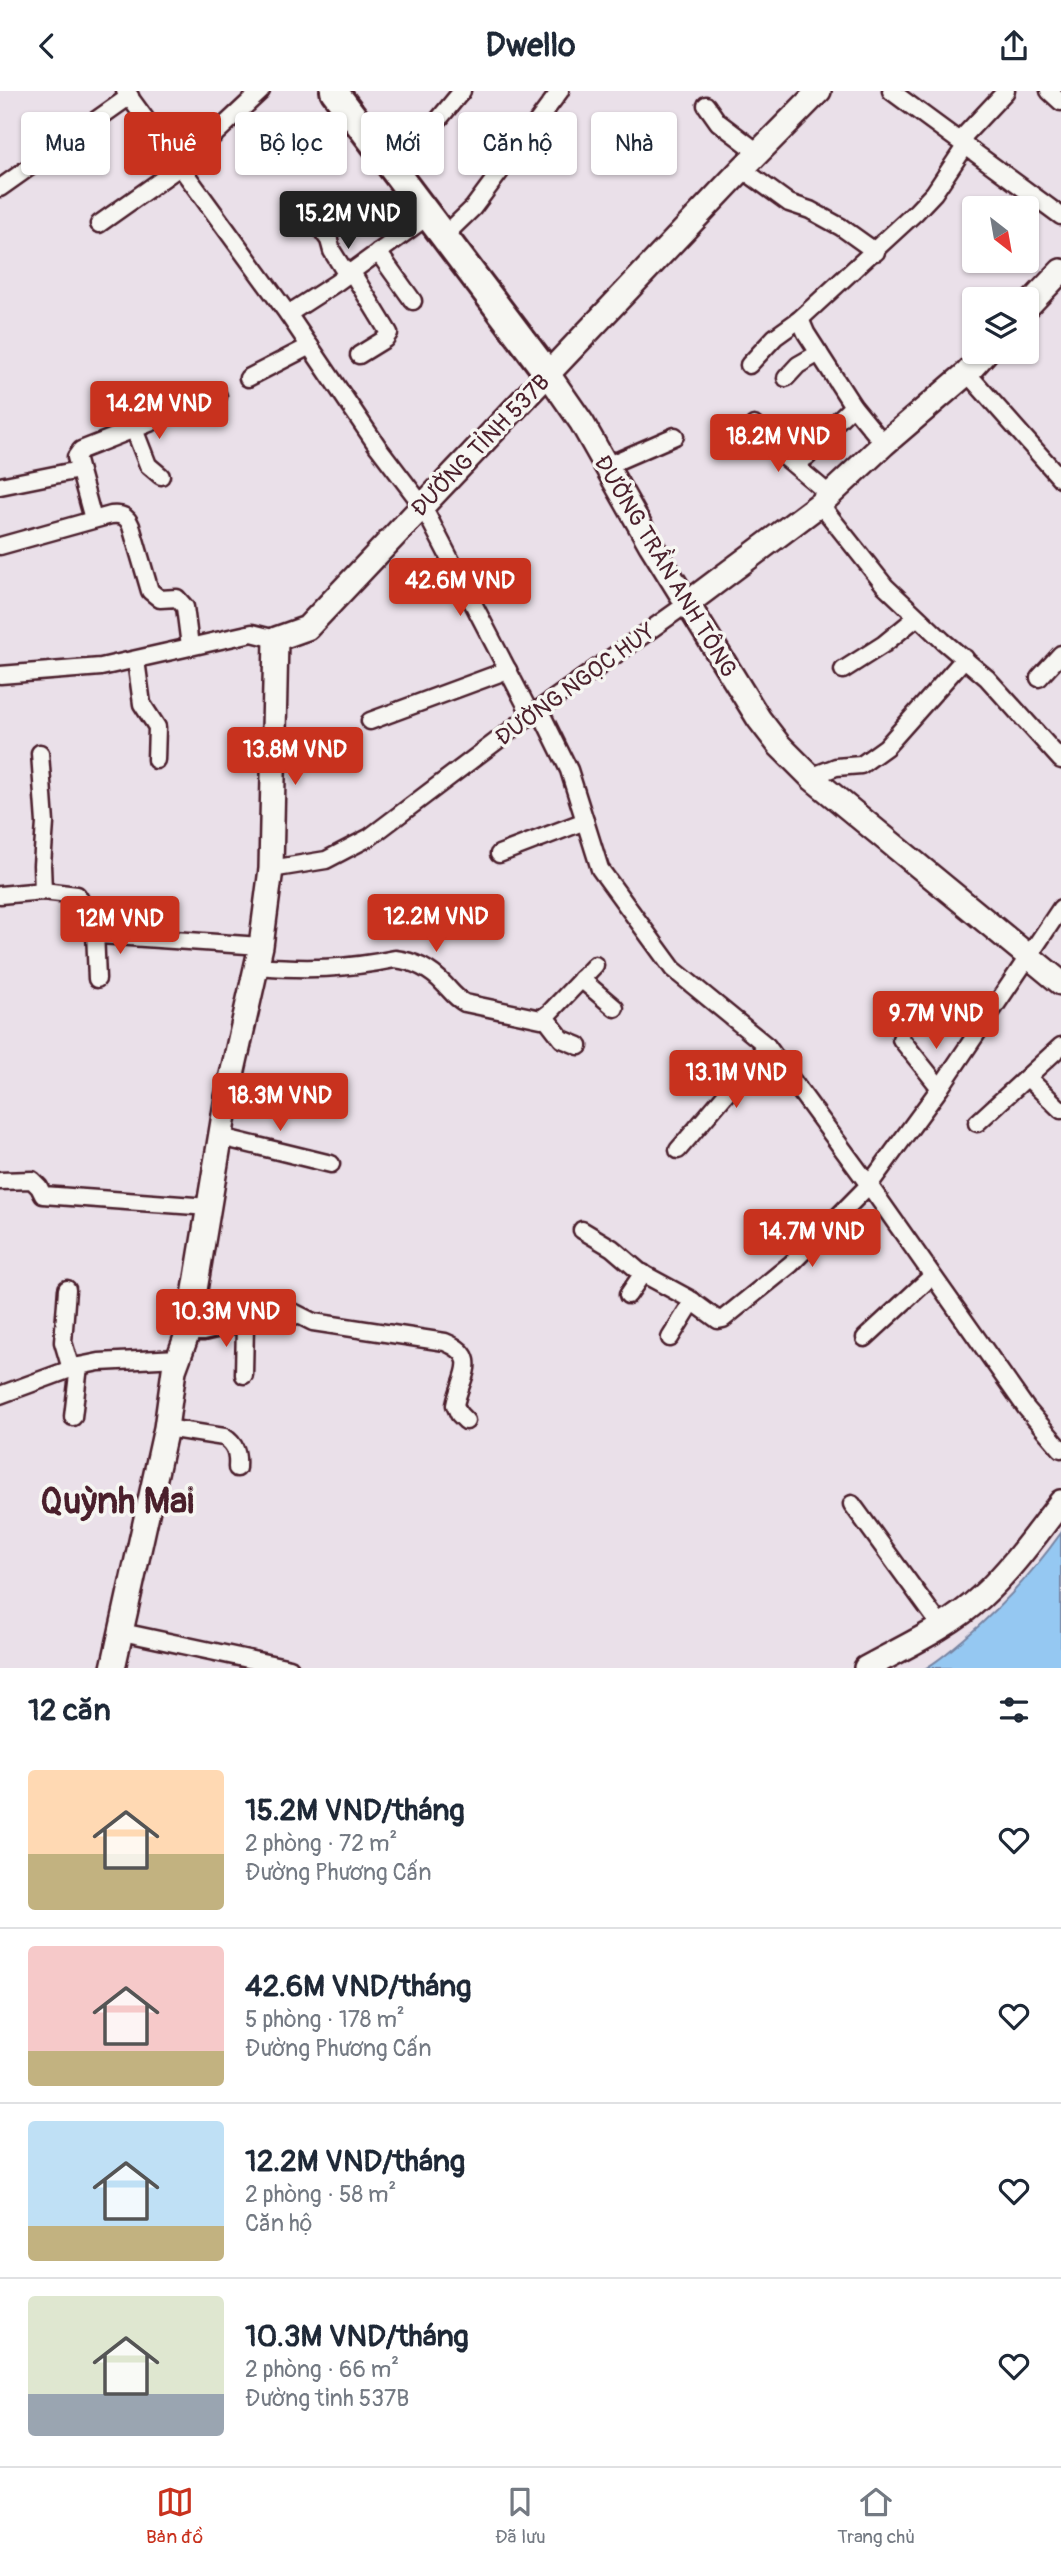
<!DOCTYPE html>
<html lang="vi">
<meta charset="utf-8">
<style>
:root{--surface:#fff;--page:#f6f6f7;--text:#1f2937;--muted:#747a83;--line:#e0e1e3;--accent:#c8321e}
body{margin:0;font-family:Pangolin,sans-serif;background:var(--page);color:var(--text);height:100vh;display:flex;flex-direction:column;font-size:26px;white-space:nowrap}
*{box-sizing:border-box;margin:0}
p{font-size:23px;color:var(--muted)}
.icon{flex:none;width:38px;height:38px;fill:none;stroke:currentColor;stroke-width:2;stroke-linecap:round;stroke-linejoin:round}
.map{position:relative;height:1577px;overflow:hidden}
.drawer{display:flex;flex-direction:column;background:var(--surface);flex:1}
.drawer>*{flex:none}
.guide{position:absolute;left:21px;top:21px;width:700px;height:63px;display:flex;gap:14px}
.needle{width:46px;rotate:149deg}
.buttons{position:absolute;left:962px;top:105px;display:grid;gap:14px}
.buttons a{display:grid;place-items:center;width:77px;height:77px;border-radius:7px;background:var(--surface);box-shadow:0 2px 5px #0004;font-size:35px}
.price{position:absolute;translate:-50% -60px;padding:0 16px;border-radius:7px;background:var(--accent);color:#fff;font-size:23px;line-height:46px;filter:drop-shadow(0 2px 4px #0008)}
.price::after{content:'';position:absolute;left:50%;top:42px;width:21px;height:16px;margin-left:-10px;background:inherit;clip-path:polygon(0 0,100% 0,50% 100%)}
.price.on{background:#222;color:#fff}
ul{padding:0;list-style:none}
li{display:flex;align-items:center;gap:21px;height:175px;padding:0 28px}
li+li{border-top:2px solid var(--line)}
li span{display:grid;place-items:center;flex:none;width:196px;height:140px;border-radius:7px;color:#555}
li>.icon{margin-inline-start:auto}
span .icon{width:84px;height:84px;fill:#fffc;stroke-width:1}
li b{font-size:30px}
h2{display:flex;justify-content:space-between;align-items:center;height:84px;padding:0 28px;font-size:30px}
.pill{padding:0 24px;border-radius:7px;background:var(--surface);box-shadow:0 2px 5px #0004;font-size:24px;line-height:63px}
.pill.on{background:var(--accent);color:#fff}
header{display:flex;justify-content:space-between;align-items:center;height:91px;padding:0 28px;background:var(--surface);font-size:32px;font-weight:800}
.dock{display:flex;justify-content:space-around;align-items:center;height:98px;border-top:2px solid var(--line);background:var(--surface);font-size:19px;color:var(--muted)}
.dock a{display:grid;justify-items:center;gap:4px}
.dock .on{color:var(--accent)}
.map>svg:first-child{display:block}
.water{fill:#95c8f2;stroke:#7784a2;stroke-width:2}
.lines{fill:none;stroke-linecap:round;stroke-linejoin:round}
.street-casing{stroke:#4a1f2b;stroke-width:21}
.secondary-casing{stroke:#4a1f2b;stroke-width:28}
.primary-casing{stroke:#4a1f2b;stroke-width:32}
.street{stroke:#f6f6f2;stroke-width:16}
.secondary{stroke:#f6f6f2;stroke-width:23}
.primary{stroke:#f6f6f2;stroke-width:26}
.labels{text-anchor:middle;stroke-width:7;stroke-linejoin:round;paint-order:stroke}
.street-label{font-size:23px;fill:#4a1f2b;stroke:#f6f6f2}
.town-label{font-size:37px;font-weight:bold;fill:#4a1f2b;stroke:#f6f6f2}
</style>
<header><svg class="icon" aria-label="back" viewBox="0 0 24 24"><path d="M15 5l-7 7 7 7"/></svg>Dwello<svg class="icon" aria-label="share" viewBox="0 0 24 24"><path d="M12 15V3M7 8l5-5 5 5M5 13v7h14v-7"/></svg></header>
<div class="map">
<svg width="1061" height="1577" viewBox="0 0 1061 1577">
<rect width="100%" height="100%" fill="#eae0e9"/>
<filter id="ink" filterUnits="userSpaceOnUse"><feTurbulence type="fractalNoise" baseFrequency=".0143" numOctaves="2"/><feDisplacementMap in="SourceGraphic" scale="14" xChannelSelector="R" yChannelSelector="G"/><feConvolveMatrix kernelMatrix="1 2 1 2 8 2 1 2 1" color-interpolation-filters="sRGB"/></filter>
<g filter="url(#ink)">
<path class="water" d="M 1061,1442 L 1061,1577 L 926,1577 C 940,1569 952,1558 965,1547 C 1002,1516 1033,1481 1061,1442 Z"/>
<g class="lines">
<defs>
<g id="street">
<polyline points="125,0 288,223 378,356 422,414 531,624"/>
<polyline points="891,0 1061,125"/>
<polyline points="1049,0 1061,11"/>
<polyline points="706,14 718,31 759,62"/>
<polyline points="960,49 1006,0"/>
<polyline points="742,78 789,112 810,119 841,136 876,161"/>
<polyline points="396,80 462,0"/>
<polyline points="0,97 130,5"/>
<polyline points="307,119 329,149 332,160 347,184"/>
<polyline points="99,133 181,75 261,0"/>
<polyline points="444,145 473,117 560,0"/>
<polyline points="378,161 413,210"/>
<polyline points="351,180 389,242 385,248 359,264"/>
<polyline points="288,223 336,192 428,125"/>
<polyline points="800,228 806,242 853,315 884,353"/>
<polyline points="749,274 775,246 800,228 916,121 934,102 966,54"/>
<polyline points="967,282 1061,388"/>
<polyline points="248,287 310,255"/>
<polyline points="786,287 798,274 819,262"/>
<polyline points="754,334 780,362 830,404"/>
<polyline points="134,338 148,374 161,385"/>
<polyline points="795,373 808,365 820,347 853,315"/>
<polyline points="606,375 675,345"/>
<polyline points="0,395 79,379"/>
<polyline points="820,413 885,495 943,550 987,587 1061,669"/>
<polyline points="93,428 76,366 81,359 218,305"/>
<path d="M 0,455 L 111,424 C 122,423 127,425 131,435 L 150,500 L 160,508 L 177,507 L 185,516 L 190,555"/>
<polyline points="136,569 142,613 157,636 156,669"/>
<polyline points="843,579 884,553 917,526"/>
<polyline points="0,584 101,576 252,542 276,548"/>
<polyline points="1039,587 1061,563"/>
<polyline points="539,618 569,679 600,778 673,878 767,955 869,1094 1026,1317 1061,1358"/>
<polyline points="370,630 508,579"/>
<polyline points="40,662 45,732 42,774 43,800"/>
<polyline points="813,688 818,683 836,676 861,674 886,656 965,567"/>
<polyline points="499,763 585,730"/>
<polyline points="271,778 326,769 370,746 531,624 688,512"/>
<path d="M 0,804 L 43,800 L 77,804 C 88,818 84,834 101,844 L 261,855"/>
<polyline points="95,840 97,888"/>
<path d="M 257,875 C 307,879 346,878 395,868 C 414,870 431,879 444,893 C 451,900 455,907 465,912 L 541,928 L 549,922 L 595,874"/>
<polyline points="581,888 615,917"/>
<polyline points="545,926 562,948 579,955"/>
<polyline points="901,948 940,997"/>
<polyline points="1028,987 1061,1019"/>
<polyline points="977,1032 1061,955"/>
<polyline points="221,1046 331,1073"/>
<polyline points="678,1059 767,955"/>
<polyline points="0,1090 32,1089 39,1096 43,1104 209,1116"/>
<polyline points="582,1139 612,1157 640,1181 688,1207 718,1229 723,1228 791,1173 869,1094 940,997 1061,817"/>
<polyline points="67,1198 63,1251 71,1278"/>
<polyline points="628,1204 643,1182"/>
<path d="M 188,1241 L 203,1241 L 284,1222 L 295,1222 L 313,1231 L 445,1251 C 482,1266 461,1284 455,1314 L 459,1323 L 466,1330"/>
<polyline points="670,1247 693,1210"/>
<polyline points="865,1247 932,1185"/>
<polyline points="244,1284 245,1232"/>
<polyline points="0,1304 79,1275 99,1271 179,1267"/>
<polyline points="73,1326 79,1275"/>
<path d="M 166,1337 L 224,1346 C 236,1353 238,1363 237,1377"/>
<polyline points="852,1413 941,1535"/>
<polyline points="122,1541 290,1577"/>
</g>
<g id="secondary">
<polyline points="1027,216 1061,180"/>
<polyline points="548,283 582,332 651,454 759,628 779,654 813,688 1061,892"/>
<polyline points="688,512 820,413 884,353 967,282 986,261"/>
<polyline points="113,1577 166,1337 174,1279 188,1241 227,1006 261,855 271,778 276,548 307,537 742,78 819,0"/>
<path d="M 866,1577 C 904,1556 949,1536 981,1506 C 1011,1479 1037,1442 1061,1411"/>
</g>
<polyline id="primary" points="334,0 548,283"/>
</defs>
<use href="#street" class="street-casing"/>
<use href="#secondary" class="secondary-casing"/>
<use href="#primary" class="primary-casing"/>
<use href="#street" class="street"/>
<use href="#secondary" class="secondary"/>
<use href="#primary" class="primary"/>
</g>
</g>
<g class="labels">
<g class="street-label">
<text transform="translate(480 354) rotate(-46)" y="8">ĐƯỜNG TỈNH 537B</text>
<text transform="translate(666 475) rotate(59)" y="8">ĐƯỜNG TRẦN ANH TÔNG</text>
<text transform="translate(575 593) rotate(-36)" y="8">ĐƯỜNG NGỌC HUY</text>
</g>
<g class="town-label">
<text x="117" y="1422">Quỳnh Mai</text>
</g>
</g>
</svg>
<div class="buttons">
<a><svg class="needle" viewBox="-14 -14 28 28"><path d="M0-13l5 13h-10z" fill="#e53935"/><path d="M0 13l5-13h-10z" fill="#747a83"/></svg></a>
<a><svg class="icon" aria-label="layers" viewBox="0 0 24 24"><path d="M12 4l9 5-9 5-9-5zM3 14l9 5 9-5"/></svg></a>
</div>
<b class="price on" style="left:348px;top:160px">15.2M VND</b>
<b class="price" style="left:159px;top:350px">14.2M VND</b>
<b class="price" style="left:778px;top:383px">18.2M VND</b>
<b class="price" style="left:460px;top:527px">42.6M VND</b>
<b class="price" style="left:295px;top:696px">13.8M VND</b>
<b class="price" style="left:436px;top:863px">12.2M VND</b>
<b class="price" style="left:120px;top:865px">12M VND</b>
<b class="price" style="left:936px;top:960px">9.7M VND</b>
<b class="price" style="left:736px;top:1019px">13.1M VND</b>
<b class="price" style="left:280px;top:1042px">18.3M VND</b>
<b class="price" style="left:812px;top:1178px">14.7M VND</b>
<b class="price" style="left:226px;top:1258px">10.3M VND</b>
<div class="guide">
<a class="pill">Mua</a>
<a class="pill on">Thuê</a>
<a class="pill">Bộ lọc</a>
<a class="pill">Mới</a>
<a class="pill">Căn hộ</a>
<a class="pill">Nhà</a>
</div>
</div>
<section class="drawer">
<h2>12 căn<svg class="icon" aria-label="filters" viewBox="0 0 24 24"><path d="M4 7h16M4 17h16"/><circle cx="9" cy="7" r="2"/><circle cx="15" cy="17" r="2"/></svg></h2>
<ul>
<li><span style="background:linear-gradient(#ffd9b3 60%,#c2b280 0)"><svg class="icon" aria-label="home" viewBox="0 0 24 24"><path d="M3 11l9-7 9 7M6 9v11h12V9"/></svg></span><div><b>15.2M VND/tháng</b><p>2 phòng · 72 m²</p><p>Đường Phương Cấn</p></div><svg class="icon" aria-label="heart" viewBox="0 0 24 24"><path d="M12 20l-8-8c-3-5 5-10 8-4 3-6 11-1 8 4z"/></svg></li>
<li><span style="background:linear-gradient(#f6c9c9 75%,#c2b280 0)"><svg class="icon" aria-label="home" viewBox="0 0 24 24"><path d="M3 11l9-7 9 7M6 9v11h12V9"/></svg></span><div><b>42.6M VND/tháng</b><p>5 phòng · 178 m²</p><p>Đường Phương Cấn</p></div><svg class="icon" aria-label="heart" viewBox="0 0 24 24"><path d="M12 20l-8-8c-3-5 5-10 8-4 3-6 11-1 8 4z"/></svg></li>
<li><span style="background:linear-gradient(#bfe0f5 75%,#c2b280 0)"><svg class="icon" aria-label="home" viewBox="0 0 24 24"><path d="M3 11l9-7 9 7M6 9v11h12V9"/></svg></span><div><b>12.2M VND/tháng</b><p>2 phòng · 58 m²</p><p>Căn hộ</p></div><svg class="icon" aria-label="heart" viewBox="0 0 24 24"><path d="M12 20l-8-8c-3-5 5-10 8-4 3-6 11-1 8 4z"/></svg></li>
<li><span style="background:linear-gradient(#dfe7d0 70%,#9aa5b1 0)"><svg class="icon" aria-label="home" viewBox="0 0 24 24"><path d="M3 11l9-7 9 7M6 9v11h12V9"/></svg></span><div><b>10.3M VND/tháng</b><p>2 phòng · 66 m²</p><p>Đường tỉnh 537B</p></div><svg class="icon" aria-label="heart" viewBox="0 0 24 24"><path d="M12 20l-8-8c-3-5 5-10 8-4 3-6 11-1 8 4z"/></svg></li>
</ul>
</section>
<nav class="dock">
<a class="on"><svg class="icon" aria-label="map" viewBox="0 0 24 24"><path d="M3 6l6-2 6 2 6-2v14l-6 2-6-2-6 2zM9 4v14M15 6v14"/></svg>Bản đồ</a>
<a><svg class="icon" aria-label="saved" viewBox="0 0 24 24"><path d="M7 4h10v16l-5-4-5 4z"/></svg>Đã lưu</a>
<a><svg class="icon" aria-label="home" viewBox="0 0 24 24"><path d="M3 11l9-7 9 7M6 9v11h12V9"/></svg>Trang chủ</a>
</nav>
